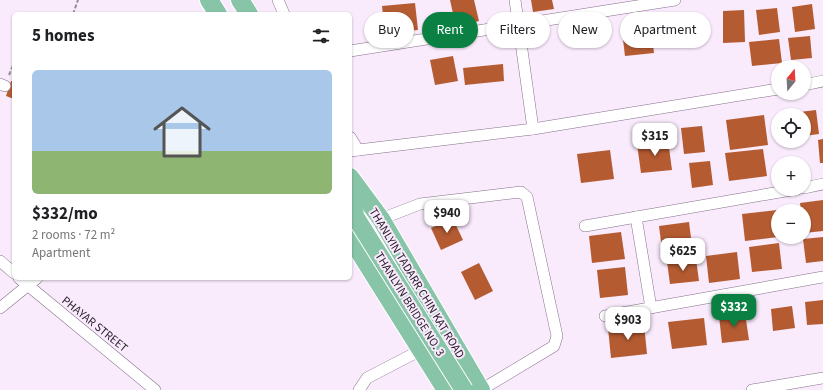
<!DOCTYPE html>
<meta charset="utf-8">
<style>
:root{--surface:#fff;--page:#f2f2f2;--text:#202124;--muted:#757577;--line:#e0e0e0;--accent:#0b8043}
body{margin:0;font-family:"Source Sans 3",sans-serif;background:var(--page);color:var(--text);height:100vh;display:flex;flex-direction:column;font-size:15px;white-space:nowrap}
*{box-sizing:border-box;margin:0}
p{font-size:13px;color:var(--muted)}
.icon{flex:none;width:22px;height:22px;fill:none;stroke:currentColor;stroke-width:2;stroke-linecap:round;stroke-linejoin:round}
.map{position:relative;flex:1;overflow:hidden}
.drawer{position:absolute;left:12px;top:12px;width:340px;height:268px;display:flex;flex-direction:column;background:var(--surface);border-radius:6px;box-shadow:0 1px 3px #0004}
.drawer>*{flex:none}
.hud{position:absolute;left:364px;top:12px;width:380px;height:36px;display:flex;gap:8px}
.needle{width:26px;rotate:18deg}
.tools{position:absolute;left:771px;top:60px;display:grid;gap:8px}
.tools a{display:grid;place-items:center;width:40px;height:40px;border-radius:50%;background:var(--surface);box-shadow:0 1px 3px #0004;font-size:20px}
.price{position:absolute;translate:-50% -34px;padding:0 9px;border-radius:8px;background:#fff;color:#222;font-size:13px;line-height:26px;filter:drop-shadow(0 1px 2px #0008)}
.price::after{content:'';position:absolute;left:50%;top:24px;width:12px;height:9px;margin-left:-6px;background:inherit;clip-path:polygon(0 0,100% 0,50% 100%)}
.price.active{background:var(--accent);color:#fff}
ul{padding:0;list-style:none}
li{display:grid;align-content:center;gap:8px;height:212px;padding:0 20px}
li+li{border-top:1px solid var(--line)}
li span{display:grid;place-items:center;height:124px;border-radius:6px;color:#555}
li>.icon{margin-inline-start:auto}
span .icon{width:72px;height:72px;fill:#fffc;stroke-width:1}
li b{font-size:17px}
h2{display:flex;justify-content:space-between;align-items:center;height:48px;padding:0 20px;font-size:17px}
.tag{padding:0 14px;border-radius:18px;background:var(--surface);box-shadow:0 1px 3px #0004;font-size:14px;line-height:36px}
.tag.active{background:var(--accent);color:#fff}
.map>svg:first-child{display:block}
.building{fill:#b45b32}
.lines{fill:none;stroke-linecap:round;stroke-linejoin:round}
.street-casing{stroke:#85708a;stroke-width:12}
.primary-casing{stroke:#fff;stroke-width:20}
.path{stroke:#978b9a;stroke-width:2;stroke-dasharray:4 2;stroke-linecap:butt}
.street{stroke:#fff;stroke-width:11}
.primary{stroke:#88c4a7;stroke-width:18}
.primary-bridge-casing{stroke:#fff;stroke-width:20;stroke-linecap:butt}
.primary-bridge{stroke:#88c4a7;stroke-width:18}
.labels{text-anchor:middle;stroke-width:4;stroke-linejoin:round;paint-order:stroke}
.street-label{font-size:12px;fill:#2a212c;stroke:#f9eafc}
</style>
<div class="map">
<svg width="823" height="390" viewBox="0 0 823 390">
<rect width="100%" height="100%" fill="#f9eafc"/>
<g class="building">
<polygon points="450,0 474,0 479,21 456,27"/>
<polygon points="531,0 552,0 554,9 533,12"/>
<polygon points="415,3 418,30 385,33 382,6"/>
<polygon points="812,4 815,29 795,32 792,7"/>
<polygon points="777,8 780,32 759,35 756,10"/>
<polygon points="744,10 745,42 723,43 723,11"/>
<polygon points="651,27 654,53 625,56 622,31"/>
<polygon points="810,36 812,58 791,60 788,38"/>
<polygon points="779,39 782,63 752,66 749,42"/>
<polygon points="453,56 458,81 435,85 430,60"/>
<polygon points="503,64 504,81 465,85 463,68"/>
<polygon points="11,81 14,82 14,99 6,96"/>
<polygon points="816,110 819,134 804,136 804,115 791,115 791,113"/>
<polygon points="764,115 768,145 730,150 726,120"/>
<polygon points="702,126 705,152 684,154 681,128"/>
<polygon points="823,139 823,163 820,163 818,140"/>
<polygon points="668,140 672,170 641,173 637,144"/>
<polygon points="763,149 767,176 729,181 725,153"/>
<polygon points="610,150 614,179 581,183 577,154"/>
<polygon points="710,161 713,185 692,188 689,163"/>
<polygon points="823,200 823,231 804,233 804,211 801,211 800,203"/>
<polygon points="777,210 778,237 745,241 742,214"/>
<polygon points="453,219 463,240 441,250 431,228"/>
<polygon points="689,222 693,254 663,257 659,226"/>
<polygon points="621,232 625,259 592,263 589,236"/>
<polygon points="823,237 823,261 806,263 803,239"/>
<polygon points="779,243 782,269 752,272 749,247"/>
<polygon points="737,252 740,279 709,283 706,256"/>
<polygon points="696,259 699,281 670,284 667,262"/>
<polygon points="479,263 493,291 475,300 461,272"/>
<polygon points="625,267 628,295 600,298 597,270"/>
<polygon points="823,300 823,324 807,325 805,302"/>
<polygon points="792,306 795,328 773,331 771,309"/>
<polygon points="745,313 749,340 722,343 719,316"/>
<polygon points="704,318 707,345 672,349 668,322"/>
<polygon points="644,324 647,354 611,358 608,328"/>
</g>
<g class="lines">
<defs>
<g id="street">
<polyline points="278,0 284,14"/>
<polyline points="515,0 533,129"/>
<polyline points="350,51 675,0"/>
<polyline points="0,84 5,86"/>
<polyline points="804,85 823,81"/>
<polyline points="350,137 358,150"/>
<polyline points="350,151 533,129 778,89"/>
<polyline points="804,188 823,184"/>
<polyline points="636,217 651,308"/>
<polyline points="381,219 420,204 521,192 527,197 557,336 554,346 481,390"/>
<polyline points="585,226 797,189"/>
<polyline points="0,261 14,273"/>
<polyline points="19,278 155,390"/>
<polyline points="0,308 37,278"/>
<polyline points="605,316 823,277"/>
<polyline points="359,390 367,378 421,350"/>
<polyline points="752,390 823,378"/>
</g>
<g id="primary">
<polyline points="209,0 218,14"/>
<polyline points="240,0 249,14"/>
<polyline points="350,177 381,219 481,390"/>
<polyline points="350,199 356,218"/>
<polyline points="350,237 446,390"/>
</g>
</defs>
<use href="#street" class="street-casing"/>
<use href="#primary" class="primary-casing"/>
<g class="path">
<polyline points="73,14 78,0"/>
<polyline points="9,75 14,63"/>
</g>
<use href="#street" class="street"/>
<use href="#primary" class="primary"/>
<defs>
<polyline id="primary-bridge" points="356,218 464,390"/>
</defs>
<use href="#primary-bridge" class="primary-bridge-casing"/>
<use href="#primary-bridge" class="primary-bridge"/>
</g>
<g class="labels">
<g class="street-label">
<text transform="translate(417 283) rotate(59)" y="4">THANLYIN TADARR CHIN KAT ROAD</text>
<text transform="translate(410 304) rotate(58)" y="4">THANLYIN BRIDGE NO. 3</text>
<text transform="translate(95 324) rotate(39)" y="4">PHAYAR STREET</text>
</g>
</g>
</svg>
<div class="tools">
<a><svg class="needle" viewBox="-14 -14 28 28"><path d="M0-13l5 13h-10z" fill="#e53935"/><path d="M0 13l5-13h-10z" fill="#757577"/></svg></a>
<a><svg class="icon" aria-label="locate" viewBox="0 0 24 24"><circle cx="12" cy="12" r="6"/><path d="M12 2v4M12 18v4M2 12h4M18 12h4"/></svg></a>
<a>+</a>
<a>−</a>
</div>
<b class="price" style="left:655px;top:157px">$315</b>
<b class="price" style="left:447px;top:234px">$940</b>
<b class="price" style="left:683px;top:272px">$625</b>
<b class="price active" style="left:734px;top:328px">$332</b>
<b class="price" style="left:628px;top:341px">$903</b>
<div class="hud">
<a class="tag">Buy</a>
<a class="tag active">Rent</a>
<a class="tag">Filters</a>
<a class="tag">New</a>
<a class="tag">Apartment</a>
</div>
<section class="drawer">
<h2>5 homes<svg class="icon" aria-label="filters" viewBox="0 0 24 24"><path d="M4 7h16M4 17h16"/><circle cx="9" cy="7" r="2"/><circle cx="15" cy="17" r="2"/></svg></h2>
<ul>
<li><span style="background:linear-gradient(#a9c7e8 65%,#8fb573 0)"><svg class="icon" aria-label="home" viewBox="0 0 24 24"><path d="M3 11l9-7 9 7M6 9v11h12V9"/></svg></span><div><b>$332/mo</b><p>2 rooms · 72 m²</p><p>Apartment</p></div></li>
</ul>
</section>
</div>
